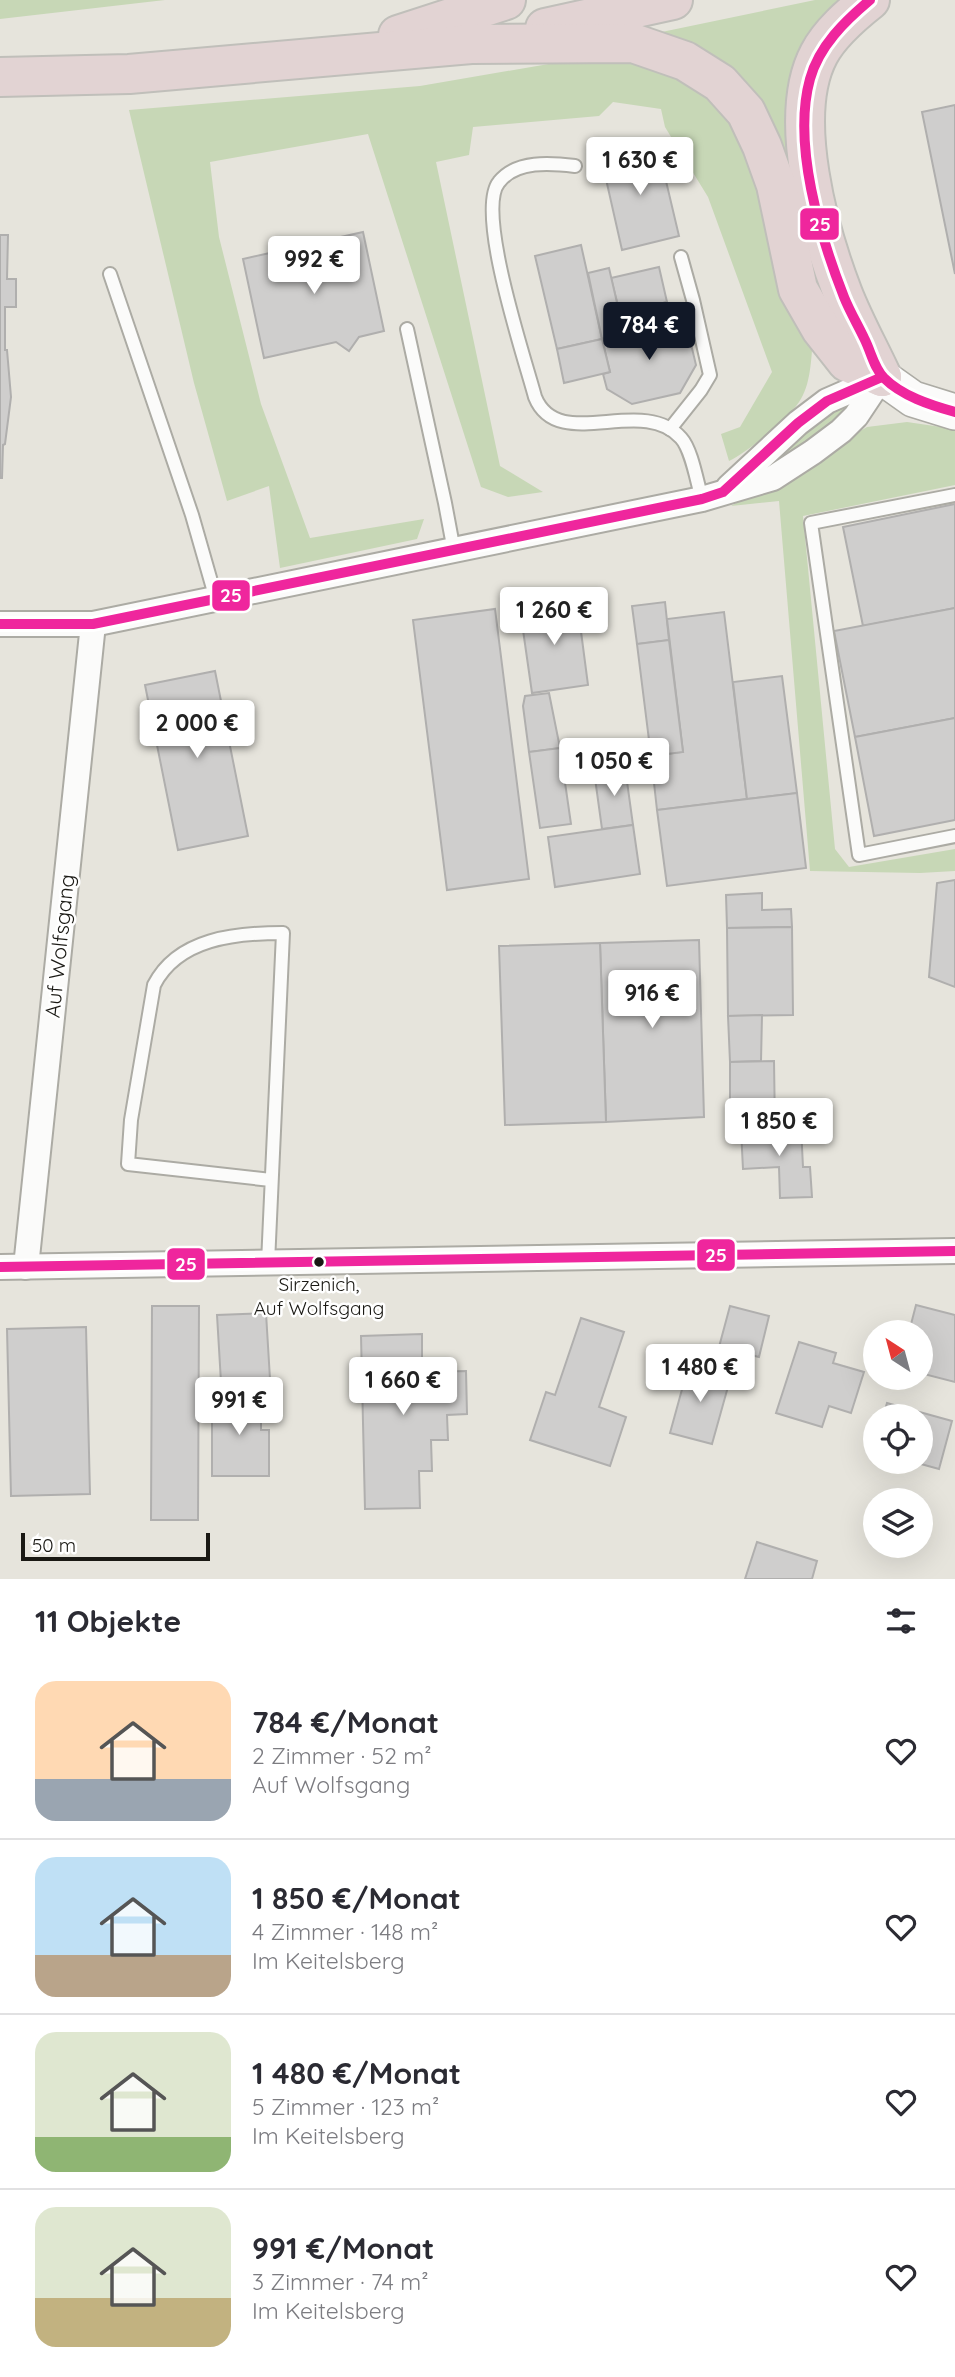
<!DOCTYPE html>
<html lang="de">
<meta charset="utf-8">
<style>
:root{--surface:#fff;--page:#f2f2f3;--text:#2b2b33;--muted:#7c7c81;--line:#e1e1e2;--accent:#111827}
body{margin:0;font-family:Quicksand,sans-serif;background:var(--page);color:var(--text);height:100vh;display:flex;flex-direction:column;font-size:26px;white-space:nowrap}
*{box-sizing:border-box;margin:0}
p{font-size:23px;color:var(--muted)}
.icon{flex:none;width:38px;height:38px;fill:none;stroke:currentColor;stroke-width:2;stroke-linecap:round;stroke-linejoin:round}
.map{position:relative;height:1579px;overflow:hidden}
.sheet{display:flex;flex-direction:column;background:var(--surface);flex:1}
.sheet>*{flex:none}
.needle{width:46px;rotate:324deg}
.tools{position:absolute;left:863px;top:1320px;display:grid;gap:14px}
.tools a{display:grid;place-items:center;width:70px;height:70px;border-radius:50%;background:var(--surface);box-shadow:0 7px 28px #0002;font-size:35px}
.scale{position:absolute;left:21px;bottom:18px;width:189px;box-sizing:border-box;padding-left:7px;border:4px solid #1a1914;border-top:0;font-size:19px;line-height:24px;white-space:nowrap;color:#1a1914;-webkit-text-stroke:5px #fff;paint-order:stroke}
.price{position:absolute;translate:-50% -60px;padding:0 16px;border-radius:7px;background:#fff;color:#222;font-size:23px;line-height:46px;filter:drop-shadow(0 2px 4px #0008)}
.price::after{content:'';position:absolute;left:50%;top:42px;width:21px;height:16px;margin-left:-10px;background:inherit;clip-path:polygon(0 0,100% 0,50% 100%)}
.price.on{background:var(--accent);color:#fff}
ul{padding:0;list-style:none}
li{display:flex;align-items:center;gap:21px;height:175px;padding:0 35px}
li+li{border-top:2px solid var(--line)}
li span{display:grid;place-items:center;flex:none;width:196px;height:140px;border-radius:21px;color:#555}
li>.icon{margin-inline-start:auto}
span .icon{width:84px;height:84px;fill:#fffc;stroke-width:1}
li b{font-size:30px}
h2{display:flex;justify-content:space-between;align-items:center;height:84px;padding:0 35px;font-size:30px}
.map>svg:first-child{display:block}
.green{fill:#c7d7b6}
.building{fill:#cfcecd;stroke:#b0afae;stroke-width:2}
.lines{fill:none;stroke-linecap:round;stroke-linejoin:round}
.lane-casing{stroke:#acaba4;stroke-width:16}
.street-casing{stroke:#acaba4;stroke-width:28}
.secondary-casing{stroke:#acaba4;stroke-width:38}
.highway-casing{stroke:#c0bfba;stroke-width:42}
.lane{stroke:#fbfbfa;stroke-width:12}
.street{stroke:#fbfbfa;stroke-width:24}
.secondary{stroke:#fbfbfa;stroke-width:35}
.highway{stroke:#e2d3d3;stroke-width:38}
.bus-1-casing{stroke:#fff;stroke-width:16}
.bus-1{stroke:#ef269d;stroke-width:10}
.bus-dot{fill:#1a1914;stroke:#fff;stroke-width:2.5}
.labels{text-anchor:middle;stroke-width:5;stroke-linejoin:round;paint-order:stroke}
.bus-label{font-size:19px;fill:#1a1914;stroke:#fff}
.street-label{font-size:21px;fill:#1a1914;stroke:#fff}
.line-badge{stroke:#fff;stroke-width:2.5}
.badge-label{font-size:19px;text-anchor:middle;font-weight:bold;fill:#fff}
</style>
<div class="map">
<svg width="955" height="1579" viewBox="0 0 955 1579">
<rect width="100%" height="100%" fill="#e6e4dc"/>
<g class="green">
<polygon points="0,0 165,0 0,19"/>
<polygon points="815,0 852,0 825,30 821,272 827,321 780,160 652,34"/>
<path d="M 630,50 L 729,109 L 813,339 C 811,359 811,385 799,402 C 787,420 748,452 729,461 L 721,434 L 740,427 L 772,372 L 708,197 L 665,127 L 661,109 L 613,102 L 599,116 L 473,127 L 469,155 L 436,162 L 500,466 L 543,492 L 508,497 L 481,487 L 368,134 L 210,162 L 219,237 L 261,404 L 310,538 L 424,519 L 417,539 L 280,568 L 269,486 L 227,501 L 194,383 L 129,110 L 420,86 Z"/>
<polygon points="836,404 853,405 839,419 773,464 770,459"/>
<polygon points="907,422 955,429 955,485 803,516 835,849 849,867 955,849 955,871 920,873 810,871 779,501 731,506 867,427"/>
</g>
<g class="building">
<polygon points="955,105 955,274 922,112"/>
<polygon points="657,143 679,236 622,250 601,157"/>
<polygon points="363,232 384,331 359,337 349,351 336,342 264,358 243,259"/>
<polygon points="0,235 8,235 7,279 16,279 16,307 5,307 5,350 7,350 11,397 5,444 3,445 2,478 0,478"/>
<polygon points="581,245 602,339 557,349 535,256"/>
<polygon points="659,267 667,302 620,314 611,278"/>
<polygon points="609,268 624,333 602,339 588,273"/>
<polygon points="667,302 672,323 624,333 620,314"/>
<polygon points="685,319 696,365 680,393 632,404 607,389 603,374 610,372 602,339"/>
<polygon points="602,339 610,372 564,383 557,349"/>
<polygon points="955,504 955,608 863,626 843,527"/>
<polygon points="577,601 588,685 532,693 520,609"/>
<polygon points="665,602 669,640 637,644 632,606"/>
<polygon points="955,608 955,718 855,737 834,631"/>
<polygon points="495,609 529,879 447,890 413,620"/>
<polygon points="724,612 747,799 657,810 651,756 683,752 667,619"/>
<polygon points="669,640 683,752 651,756 637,644"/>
<polygon points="215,671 248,836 178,850 145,685"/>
<polygon points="782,676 797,793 747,799 733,682"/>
<polygon points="549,693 560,748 529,752 523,706 525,696"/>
<polygon points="955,718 955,820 874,836 855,737"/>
<polygon points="560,748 571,824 540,828 529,752"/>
<polygon points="625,767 633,825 602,829 594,771"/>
<polygon points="797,793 806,868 667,886 657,810"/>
<polygon points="633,825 640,874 555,887 548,837"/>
<polygon points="955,880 955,987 929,977 937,883"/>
<polygon points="762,893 762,910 791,909 792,927 727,928 726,895"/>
<polygon points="792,927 793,1015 728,1016 727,928"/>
<polygon points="699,940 704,1117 606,1122 600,943"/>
<polygon points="600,943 606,1122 505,1125 499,946"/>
<polygon points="762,1015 761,1061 730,1062 728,1016"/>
<polygon points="774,1061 775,1128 744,1130 744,1118 730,1118 730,1062"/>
<polygon points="801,1127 803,1167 810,1167 812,1197 780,1198 779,1167 743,1169 741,1130"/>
<polygon points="916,1305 955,1315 955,1382 920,1373 920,1332 909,1332"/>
<polygon points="152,1306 199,1306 198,1520 151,1520"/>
<polygon points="730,1306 769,1316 759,1357 719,1347"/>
<polygon points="266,1313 270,1379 221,1382 217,1315"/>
<polygon points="581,1318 624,1332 599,1407 626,1417 610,1466 530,1440 546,1392 555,1395"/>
<polygon points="86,1327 90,1494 11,1496 7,1329"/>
<polygon points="422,1334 422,1372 466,1371 467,1414 447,1415 448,1440 431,1440 432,1471 419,1471 420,1508 365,1509 361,1336"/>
<polygon points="799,1342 836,1353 833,1363 864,1372 851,1413 829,1406 822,1427 776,1413"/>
<polygon points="689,1364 731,1376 712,1444 670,1433"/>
<polygon points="212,1394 261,1394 261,1430 269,1430 269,1476 212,1476"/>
<polygon points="887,1403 952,1421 939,1469 910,1461 920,1461 920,1416 883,1416"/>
<polygon points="757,1542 817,1561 812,1579 745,1579"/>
</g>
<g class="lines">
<defs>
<g id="lane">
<path d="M 575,166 C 551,163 516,160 499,182 C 475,211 525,359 535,397 C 558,454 642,394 681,438 C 692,450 697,483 702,499"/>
<polyline points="110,274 192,515 216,599"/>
<polyline points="407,329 445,503 454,551"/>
<polyline points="670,429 701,390 710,375 693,300 681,257"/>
<polyline points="955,495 811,523 859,855 955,836"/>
<path d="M 268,1263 L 283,933 C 236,933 178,938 154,985 L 131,1120 L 128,1164 L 271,1180"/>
</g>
<g id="street">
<polyline points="729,487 798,423 827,401 882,377"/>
<polyline points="0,624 93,624 702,499 773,478 813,452 841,431 856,416 882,377"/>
<polyline points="0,1267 955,1251"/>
<polyline points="26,1267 93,624"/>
</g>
<polyline id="secondary" points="882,377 913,399 955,412"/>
<g id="highway">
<path d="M 870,0 C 851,15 830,33 819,54 C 786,116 819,232 843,294 C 854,322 869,349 882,377"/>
<polyline points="545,28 673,0"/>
<polyline points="398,35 506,0"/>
<polyline points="0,77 129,74 471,44 633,43 685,61 720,83 746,112 762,146 776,185 798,289 821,329 847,362 882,377"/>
</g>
</defs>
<use href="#lane" class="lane-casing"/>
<use href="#street" class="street-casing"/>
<use href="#secondary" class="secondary-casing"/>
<use href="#highway" class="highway-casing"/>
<use href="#lane" class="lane"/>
<use href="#street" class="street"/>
<use href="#secondary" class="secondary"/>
<use href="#highway" class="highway"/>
<defs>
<g id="bus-1">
<path d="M 870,0 C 845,21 819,46 810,79 C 792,144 820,236 844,297 C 850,312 858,325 865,340 C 871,352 874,368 884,378 C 902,396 930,405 955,412"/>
<polyline points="0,624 93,624 702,499 723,492 798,423 827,401 882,377"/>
<polyline points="0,1267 955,1251"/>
</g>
</defs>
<use href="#bus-1" class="bus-1-casing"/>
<use href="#bus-1" class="bus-1"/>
</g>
<circle class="bus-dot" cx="319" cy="1262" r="6"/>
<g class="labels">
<g class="bus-label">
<text x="319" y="1291">Sirzenich,<tspan x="319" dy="24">Auf Wolfsgang</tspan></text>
</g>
<g class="street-label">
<text transform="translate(60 946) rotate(-84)" y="7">Auf Wolfsgang</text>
</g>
</g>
<g class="line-badge">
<rect x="799" y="207" width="41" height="34" rx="7" fill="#ef269d"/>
<rect x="211" y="579" width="40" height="33" rx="7" fill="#ef269d"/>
<rect x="696" y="1238" width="40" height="34" rx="7" fill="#ef269d"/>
<rect x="166" y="1247" width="40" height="34" rx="7" fill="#ef269d"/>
</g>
<g class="badge-label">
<text x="820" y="231">25</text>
<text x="231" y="602">25</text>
<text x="716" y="1262">25</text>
<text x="186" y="1271">25</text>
</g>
</svg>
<div class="tools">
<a><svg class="needle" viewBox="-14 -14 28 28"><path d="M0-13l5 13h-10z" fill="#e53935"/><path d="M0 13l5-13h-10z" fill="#7c7c81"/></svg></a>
<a><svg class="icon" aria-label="locate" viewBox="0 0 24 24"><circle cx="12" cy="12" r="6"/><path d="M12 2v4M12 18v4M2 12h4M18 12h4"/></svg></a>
<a><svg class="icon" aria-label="layers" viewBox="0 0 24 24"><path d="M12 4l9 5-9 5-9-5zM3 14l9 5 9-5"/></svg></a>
</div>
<div class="scale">50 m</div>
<b class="price" style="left:640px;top:197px">1 630 €</b>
<b class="price" style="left:314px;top:296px">992 €</b>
<b class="price on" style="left:649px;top:362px">784 €</b>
<b class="price" style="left:554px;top:647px">1 260 €</b>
<b class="price" style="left:197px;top:760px">2 000 €</b>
<b class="price" style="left:614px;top:798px">1 050 €</b>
<b class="price" style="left:652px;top:1030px">916 €</b>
<b class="price" style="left:779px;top:1158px">1 850 €</b>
<b class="price" style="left:700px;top:1404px">1 480 €</b>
<b class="price" style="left:403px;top:1417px">1 660 €</b>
<b class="price" style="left:239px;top:1437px">991 €</b>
</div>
<section class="sheet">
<h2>11 Objekte<svg class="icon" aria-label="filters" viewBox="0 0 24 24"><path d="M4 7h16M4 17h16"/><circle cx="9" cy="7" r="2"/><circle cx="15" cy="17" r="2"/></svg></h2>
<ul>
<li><span style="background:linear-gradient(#ffd9b3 70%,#9aa5b1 0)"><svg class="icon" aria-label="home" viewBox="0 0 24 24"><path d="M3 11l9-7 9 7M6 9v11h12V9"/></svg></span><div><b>784 €/Monat</b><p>2 Zimmer · 52 m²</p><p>Auf Wolfsgang</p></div><svg class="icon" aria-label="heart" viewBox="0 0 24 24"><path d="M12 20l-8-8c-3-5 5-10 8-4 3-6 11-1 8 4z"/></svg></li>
<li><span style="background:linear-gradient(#bfe0f5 70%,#b9a48a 0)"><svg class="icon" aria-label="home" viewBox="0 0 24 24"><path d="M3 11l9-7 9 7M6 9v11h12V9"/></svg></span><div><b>1 850 €/Monat</b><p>4 Zimmer · 148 m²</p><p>Im Keitelsberg</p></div><svg class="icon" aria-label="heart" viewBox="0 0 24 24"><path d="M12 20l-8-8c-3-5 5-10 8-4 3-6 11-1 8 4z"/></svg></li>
<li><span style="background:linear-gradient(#dfe7d0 75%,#8fb573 0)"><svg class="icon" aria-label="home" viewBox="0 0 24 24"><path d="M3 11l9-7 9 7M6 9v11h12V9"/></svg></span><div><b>1 480 €/Monat</b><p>5 Zimmer · 123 m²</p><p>Im Keitelsberg</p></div><svg class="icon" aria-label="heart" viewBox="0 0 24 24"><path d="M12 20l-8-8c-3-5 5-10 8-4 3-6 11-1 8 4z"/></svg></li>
<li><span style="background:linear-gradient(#dfe7d0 65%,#c2b280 0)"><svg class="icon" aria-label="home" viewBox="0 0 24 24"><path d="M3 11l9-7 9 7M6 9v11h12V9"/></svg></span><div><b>991 €/Monat</b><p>3 Zimmer · 74 m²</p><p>Im Keitelsberg</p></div><svg class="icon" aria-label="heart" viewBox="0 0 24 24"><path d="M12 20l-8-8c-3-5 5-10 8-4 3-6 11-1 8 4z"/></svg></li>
</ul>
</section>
